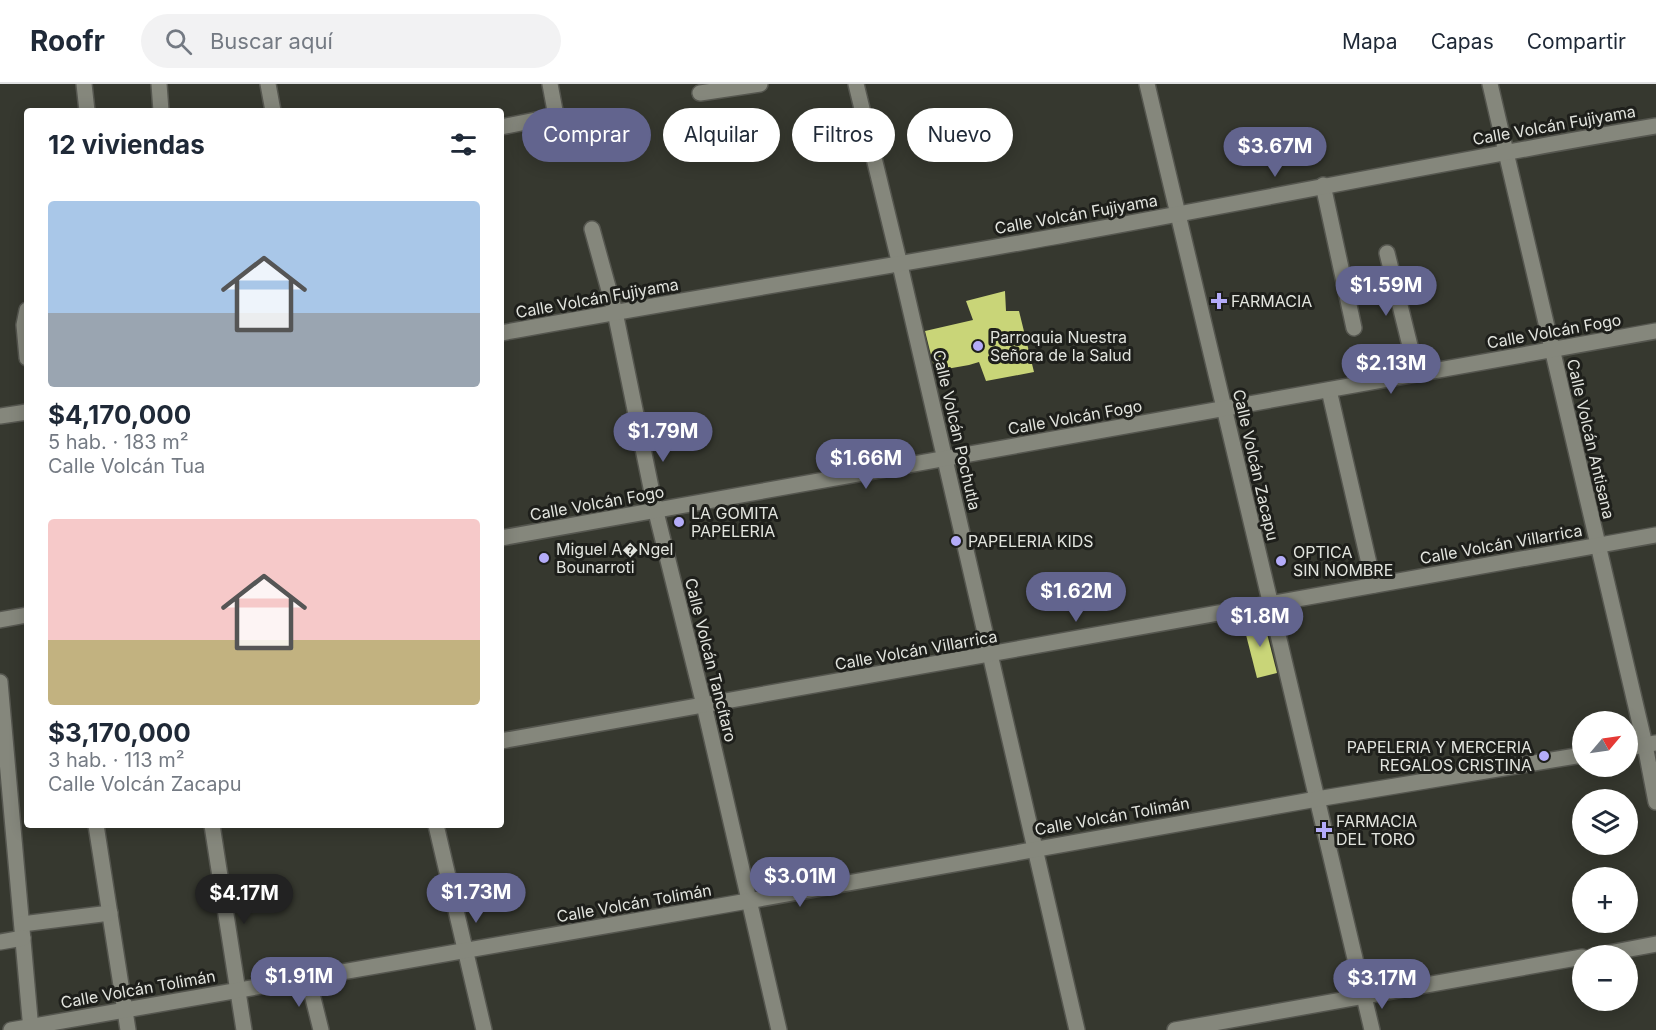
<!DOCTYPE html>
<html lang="es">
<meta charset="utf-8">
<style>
:root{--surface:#fff;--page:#f2f2f3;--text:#1f2937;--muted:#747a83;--line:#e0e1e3;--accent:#62648e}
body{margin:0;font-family:Inter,sans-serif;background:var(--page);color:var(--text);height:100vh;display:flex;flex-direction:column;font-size:22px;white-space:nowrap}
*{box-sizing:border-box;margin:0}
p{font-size:20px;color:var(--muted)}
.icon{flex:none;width:33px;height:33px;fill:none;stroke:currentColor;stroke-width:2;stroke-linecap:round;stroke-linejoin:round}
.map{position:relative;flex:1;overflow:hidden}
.panel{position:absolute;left:24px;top:24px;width:480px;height:720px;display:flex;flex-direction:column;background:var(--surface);border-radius:6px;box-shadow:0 3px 15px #0003}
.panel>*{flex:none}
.hud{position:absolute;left:522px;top:24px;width:570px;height:54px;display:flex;gap:12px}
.needle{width:39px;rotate:61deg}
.fabs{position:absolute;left:1572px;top:627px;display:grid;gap:12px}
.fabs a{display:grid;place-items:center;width:66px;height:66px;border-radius:50%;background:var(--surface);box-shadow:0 3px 15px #0003;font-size:30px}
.price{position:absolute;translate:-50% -51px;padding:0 14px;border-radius:21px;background:var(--accent);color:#fff;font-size:20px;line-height:39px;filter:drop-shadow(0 2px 3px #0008)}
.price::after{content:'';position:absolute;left:50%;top:36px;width:18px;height:14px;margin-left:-9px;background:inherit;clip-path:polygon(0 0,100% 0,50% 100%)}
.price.on{background:#222;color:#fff}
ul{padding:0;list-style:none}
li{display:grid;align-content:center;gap:12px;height:318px;padding:0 24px}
li span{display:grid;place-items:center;height:186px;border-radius:6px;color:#555}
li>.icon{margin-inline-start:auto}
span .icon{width:108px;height:108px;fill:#fffc;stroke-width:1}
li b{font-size:26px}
h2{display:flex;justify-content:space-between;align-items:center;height:72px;padding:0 24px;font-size:26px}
.chip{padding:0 21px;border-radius:27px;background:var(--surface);box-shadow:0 3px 15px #0003;font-size:21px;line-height:54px}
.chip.on{background:var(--accent);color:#fff}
header{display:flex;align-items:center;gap:36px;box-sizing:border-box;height:84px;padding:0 30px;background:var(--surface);border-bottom:2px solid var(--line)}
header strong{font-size:28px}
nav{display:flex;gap:33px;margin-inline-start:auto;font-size:21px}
.search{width:420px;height:54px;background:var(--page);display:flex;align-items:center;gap:15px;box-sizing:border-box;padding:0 21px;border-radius:33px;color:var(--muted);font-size:22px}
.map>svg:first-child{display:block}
.building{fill:#c9d578}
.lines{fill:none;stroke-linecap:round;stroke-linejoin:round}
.street-casing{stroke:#55564f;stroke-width:18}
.street{stroke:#85877c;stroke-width:15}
.poi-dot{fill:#b4acf9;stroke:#1e1f1b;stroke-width:2}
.labels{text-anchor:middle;stroke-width:6;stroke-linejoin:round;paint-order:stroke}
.street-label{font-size:16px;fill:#e2e4de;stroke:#1e1f1b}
.poi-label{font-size:16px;fill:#e2e4de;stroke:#1e1f1b;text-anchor:start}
</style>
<header>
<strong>Roofr</strong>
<div class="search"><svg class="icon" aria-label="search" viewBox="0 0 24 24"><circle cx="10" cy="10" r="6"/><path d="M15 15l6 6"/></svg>Buscar aquí</div>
<nav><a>Mapa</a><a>Capas</a><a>Compartir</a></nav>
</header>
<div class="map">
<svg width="1656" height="946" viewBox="0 0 1656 946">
<rect width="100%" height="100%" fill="#36382f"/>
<g class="building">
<polygon points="1005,207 1006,227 1019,227 1034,288 986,297 979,278 969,281 935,287 925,247 973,236 966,217"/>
<polygon points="1263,534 1277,589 1257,594 1243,539"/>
</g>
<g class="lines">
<defs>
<g id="street">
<polyline points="84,0 87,27"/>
<polyline points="159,0 161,27"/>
<polyline points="268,0 273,27"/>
<polyline points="856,0 900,181 1077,946"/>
<polyline points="1147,0 1372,946"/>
<polyline points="1490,0 1645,661 1656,718"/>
<polyline points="700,9 760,0"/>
<polyline points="501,43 556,32 550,0"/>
<polyline points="1323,101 1354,244"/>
<polyline points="592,145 615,228 656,428 704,621 779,946"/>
<polyline points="1387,169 1417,290"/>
<polyline points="27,226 24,241 27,274"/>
<path d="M 501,249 C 685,215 869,186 1053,153 C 1254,117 1454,76 1656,42"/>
<polyline points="1329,306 1374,501"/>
<polyline points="0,332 27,328"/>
<polyline points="501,454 1656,247"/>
<polyline points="0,536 27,531"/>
<polyline points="0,598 31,946"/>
<polyline points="501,657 1656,451"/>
<polyline points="1628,664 1656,659"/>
<polyline points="96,741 128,946"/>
<polyline points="212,741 244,946"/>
<polyline points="436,741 484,946"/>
<polyline points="22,840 110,829"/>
<polyline points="0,858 23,854"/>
<polyline points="1593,872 1656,860"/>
<polyline points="308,894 321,946"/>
<polyline points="11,946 748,817 1317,715 1582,671"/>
<polyline points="1175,946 1582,873"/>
</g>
</defs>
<use href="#street" class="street-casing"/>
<use href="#street" class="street"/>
</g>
<g class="poi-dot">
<path d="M1216 208h6v6h6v6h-6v6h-6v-6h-6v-6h6z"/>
<circle cx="978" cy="262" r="6"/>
<circle cx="679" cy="438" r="6"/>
<circle cx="956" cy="457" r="6"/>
<circle cx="544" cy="474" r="6"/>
<circle cx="1281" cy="477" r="6"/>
<circle cx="1544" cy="672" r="6"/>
<path d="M1321 737h6v6h6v6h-6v6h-6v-6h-6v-6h6z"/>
</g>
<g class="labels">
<g class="street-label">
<text transform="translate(1554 41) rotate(-10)" y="6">Calle Volcán Fujiyama</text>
<text transform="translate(1076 130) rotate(-10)" y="6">Calle Volcán Fujiyama</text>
<text transform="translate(597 214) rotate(-10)" y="6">Calle Volcán Fujiyama</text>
<text transform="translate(1554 247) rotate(-10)" y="6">Calle Volcán Fogo</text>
<text transform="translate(1075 333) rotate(-10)" y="6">Calle Volcán Fogo</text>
<text transform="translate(957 346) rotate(77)" y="6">Calle Volcán Pochutla</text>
<text transform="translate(1591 355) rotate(77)" y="6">Calle Volcán Antisana</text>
<text transform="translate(1256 381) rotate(77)" y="6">Calle Volcán Zacapu</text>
<text transform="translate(597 419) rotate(-10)" y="6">Calle Volcán Fogo</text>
<text transform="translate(1501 460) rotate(-10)" y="6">Calle Volcán Villarrica</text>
<text transform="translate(916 566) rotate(-10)" y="6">Calle Volcán Villarrica</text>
<text transform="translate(711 576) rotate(76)" y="6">Calle Volcán Tancítaro</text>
<text transform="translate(1112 732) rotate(-10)" y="6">Calle Volcán Tolimán</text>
<text transform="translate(634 819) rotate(-10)" y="6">Calle Volcán Tolimán</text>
<text transform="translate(138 905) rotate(-10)" y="6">Calle Volcán Tolimán</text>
</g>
<g class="poi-label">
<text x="1231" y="223">FARMACIA</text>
<text x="990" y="259">Parroquia Nuestra<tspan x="990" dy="18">Señora de la Salud</tspan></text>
<text x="691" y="435">LA GOMITA<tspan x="691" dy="18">PAPELERIA</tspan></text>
<text x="968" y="463">PAPELERIA KIDS</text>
<text x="556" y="471">Miguel A�Ngel<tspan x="556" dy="18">Bounarroti</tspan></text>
<text x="1293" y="474">OPTICA<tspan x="1293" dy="18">SIN NOMBRE</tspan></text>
<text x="1532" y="669" text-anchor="end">PAPELERIA Y MERCERIA<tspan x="1532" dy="18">REGALOS CRISTINA</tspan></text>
<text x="1336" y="743">FARMACIA<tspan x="1336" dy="18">DEL TORO</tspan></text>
</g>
</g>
</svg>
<div class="fabs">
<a><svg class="needle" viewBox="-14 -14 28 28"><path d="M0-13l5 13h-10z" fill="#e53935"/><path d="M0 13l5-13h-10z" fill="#747a83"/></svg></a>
<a><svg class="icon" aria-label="layers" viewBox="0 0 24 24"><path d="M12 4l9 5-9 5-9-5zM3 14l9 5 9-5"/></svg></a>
<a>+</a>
<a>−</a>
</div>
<b class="price" style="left:1275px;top:94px">$3.67M</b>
<b class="price" style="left:1386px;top:233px">$1.59M</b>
<b class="price" style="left:1391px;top:311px">$2.13M</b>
<b class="price" style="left:663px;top:379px">$1.79M</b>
<b class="price" style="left:866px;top:406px">$1.66M</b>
<b class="price" style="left:1076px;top:539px">$1.62M</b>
<b class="price" style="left:1260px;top:564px">$1.8M</b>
<b class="price" style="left:800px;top:824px">$3.01M</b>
<b class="price" style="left:476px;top:840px">$1.73M</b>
<b class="price on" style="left:244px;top:841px">$4.17M</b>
<b class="price" style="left:299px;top:924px">$1.91M</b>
<b class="price" style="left:1382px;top:926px">$3.17M</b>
<div class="hud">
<a class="chip on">Comprar</a>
<a class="chip">Alquilar</a>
<a class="chip">Filtros</a>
<a class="chip">Nuevo</a>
</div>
<section class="panel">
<h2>12 viviendas<svg class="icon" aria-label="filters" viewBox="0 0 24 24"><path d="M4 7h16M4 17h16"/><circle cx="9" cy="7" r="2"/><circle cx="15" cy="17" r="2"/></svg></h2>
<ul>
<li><span style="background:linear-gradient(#a9c7e8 60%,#9aa5b1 0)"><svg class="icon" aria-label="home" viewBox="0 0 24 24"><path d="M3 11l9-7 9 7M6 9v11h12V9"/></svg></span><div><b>$4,170,000</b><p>5 hab. · 183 m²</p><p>Calle Volcán Tua</p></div></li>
<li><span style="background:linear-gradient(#f6c9c9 65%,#c2b280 0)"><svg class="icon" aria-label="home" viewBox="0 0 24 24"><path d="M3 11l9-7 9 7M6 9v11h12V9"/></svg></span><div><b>$3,170,000</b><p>3 hab. · 113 m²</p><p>Calle Volcán Zacapu</p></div></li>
</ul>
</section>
</div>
